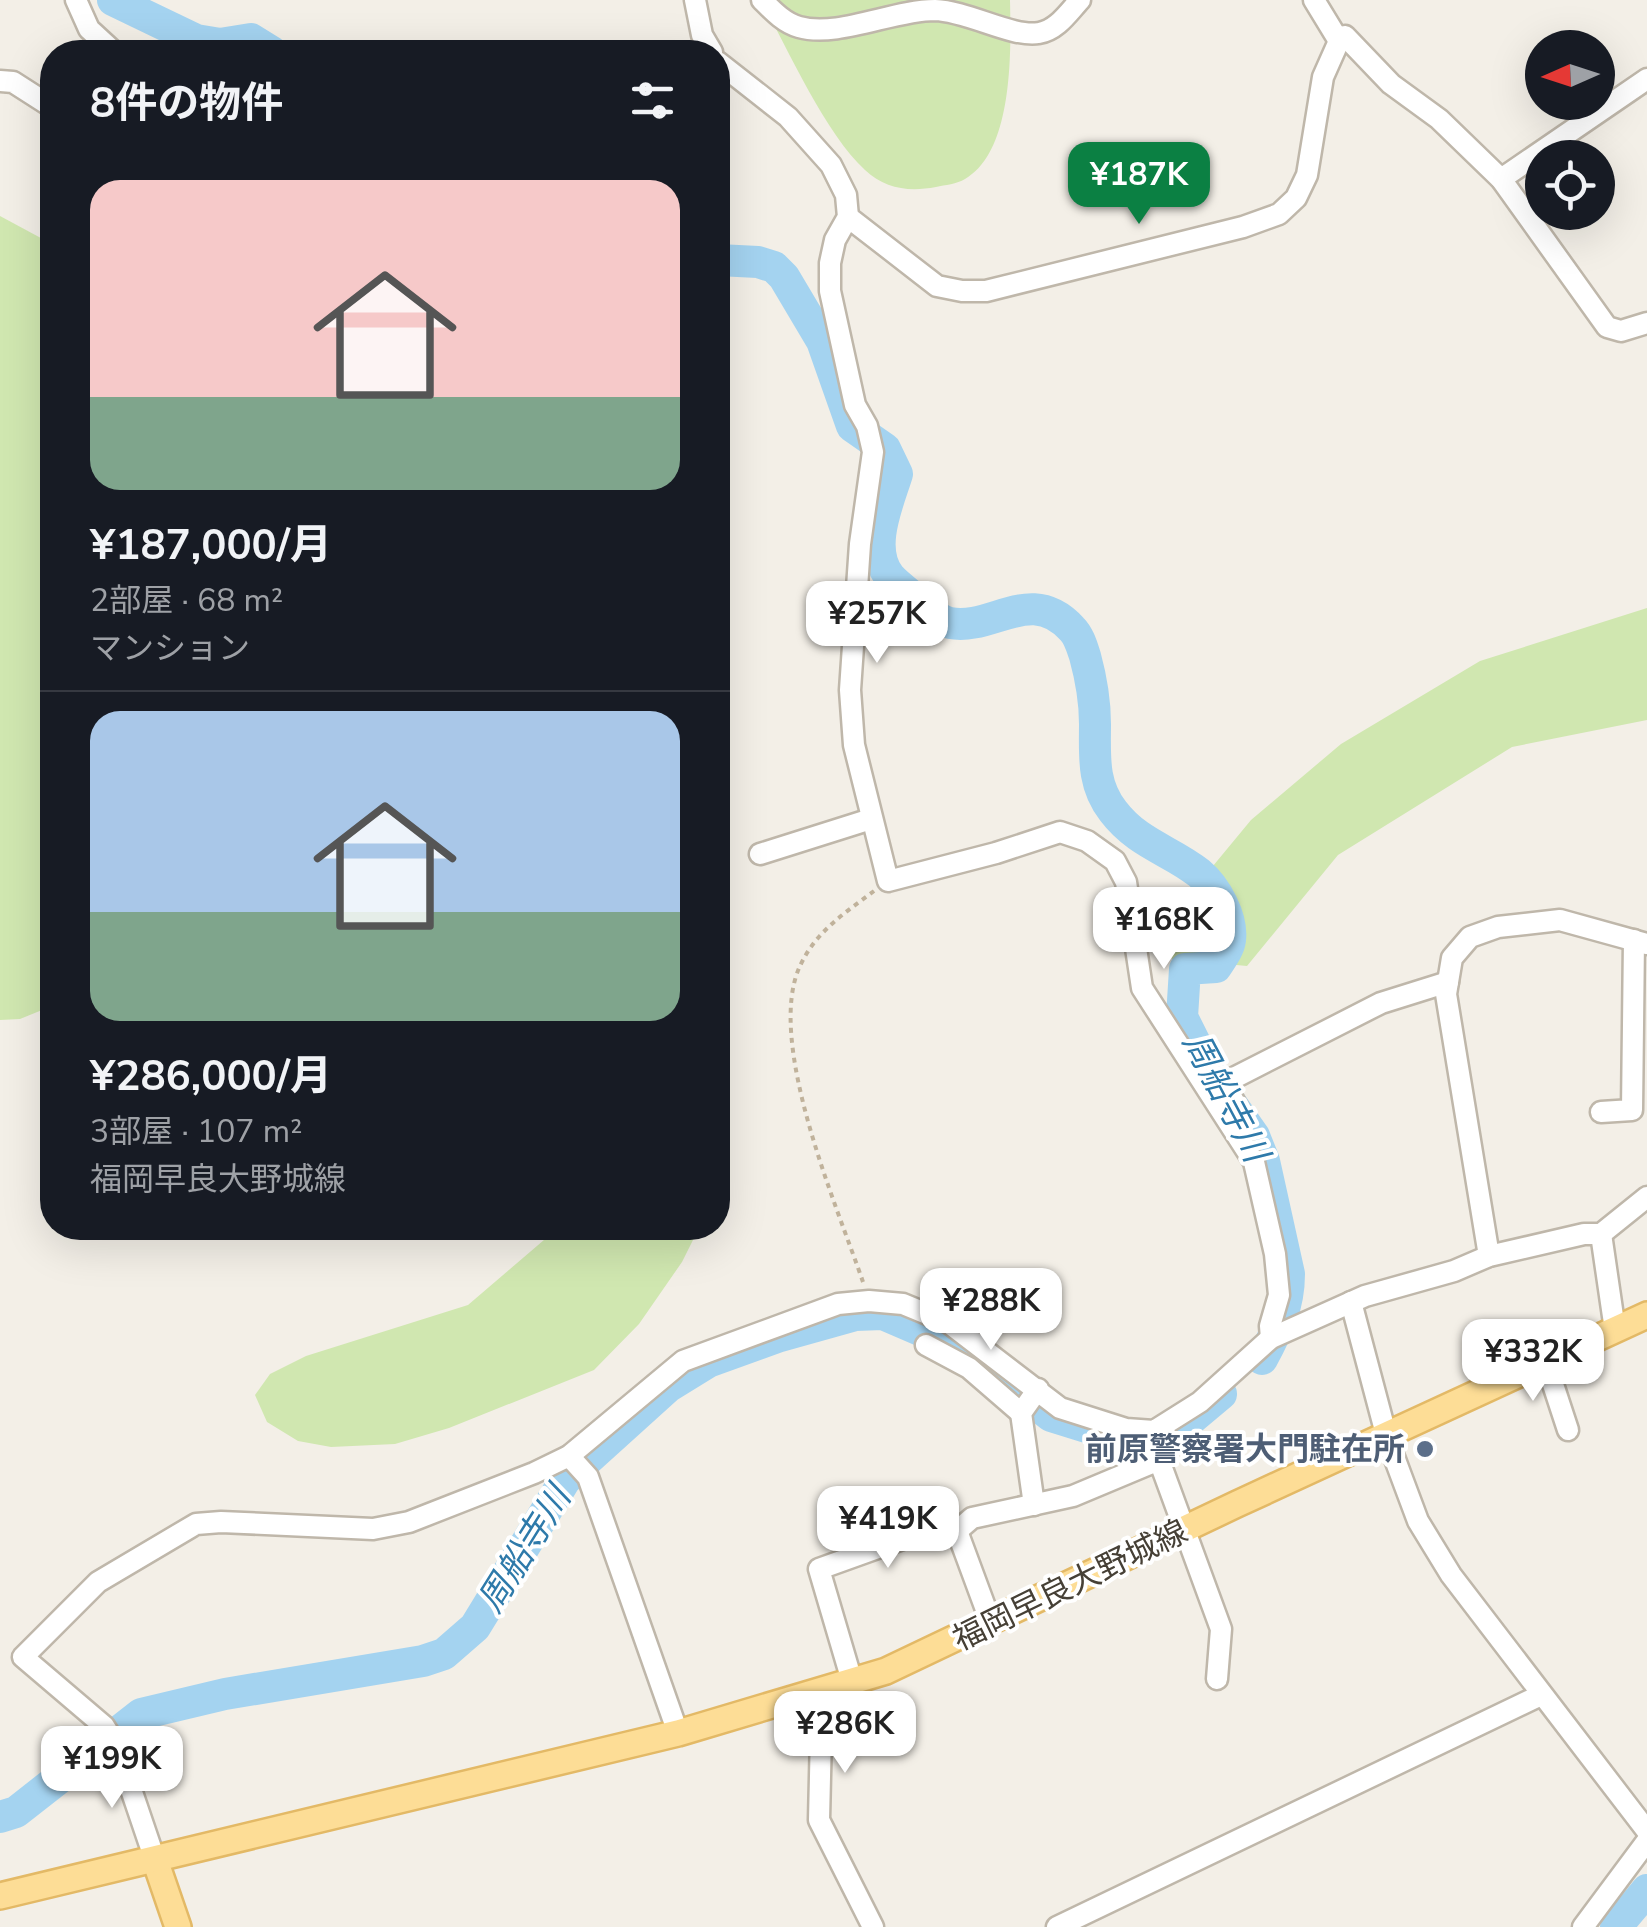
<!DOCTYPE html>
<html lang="ja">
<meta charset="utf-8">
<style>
:root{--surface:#171b24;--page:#20242c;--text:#f1f3f6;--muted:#9ea1a6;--line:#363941;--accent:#0b8043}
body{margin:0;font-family:"Nunito Sans","Noto Sans JP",sans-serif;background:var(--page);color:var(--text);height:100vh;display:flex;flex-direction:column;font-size:38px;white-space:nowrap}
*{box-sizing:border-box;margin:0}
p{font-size:32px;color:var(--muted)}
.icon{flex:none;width:55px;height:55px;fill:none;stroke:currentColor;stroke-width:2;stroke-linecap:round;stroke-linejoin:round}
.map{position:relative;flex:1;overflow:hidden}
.details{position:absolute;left:40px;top:40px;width:690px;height:1200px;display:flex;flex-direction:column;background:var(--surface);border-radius:40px;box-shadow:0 10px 40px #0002}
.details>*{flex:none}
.needle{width:65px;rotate:267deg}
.tools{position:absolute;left:1525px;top:30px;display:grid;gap:20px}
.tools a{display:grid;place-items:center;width:90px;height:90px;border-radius:50%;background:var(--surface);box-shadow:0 10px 40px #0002;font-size:50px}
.price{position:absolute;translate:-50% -85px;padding:0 22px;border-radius:20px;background:#fff;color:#222;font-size:32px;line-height:65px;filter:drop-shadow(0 2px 5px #0008)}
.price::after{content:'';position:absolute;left:50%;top:60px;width:30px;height:22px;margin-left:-15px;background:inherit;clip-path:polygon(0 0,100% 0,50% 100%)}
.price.on{background:var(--accent);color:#fff}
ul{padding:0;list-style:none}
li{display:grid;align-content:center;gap:20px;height:530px;padding:0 50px}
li+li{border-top:2px solid var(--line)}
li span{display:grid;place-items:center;height:310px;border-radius:30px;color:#555}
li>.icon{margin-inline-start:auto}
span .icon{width:180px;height:180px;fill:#fffc;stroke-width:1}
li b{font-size:42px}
h2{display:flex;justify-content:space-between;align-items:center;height:120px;padding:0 50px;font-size:42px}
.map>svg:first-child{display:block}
.green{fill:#d0e7b0}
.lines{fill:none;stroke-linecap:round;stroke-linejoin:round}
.river{stroke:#a4d3f0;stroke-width:32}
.minor-casing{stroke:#bfb7aa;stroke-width:25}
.major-casing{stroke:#e3b966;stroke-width:30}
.path{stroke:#c0b29b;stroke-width:4;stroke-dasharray:5 5;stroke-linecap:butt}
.minor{stroke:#fff;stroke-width:20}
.major{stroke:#fddd96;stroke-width:25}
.service-dot{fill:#5c6f8a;stroke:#fff;stroke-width:4}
.labels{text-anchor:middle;stroke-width:8;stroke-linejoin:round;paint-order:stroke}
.service-label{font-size:32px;font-weight:bold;fill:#4e5e75;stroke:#fff;text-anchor:end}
.street-label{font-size:32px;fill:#464036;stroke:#fff}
.water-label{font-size:35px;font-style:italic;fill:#2e7aaa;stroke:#fff}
</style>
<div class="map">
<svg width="1647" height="1927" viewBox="0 0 1647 1927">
<rect width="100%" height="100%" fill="#f3efe7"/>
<g class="green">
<path d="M 761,0 L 1010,0 C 1011,49 1014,151 965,179 C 957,184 945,185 936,187 C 909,192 885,189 865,170 C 826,135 787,48 761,0 Z"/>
<polygon points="0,216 52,244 52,1006 20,1019 0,1020"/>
<polygon points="1647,608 1647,720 1512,747 1338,855 1247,966 1172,959 1166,930 1189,895 1251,820 1341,744 1480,661"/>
<polygon points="558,1228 699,1228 682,1262 639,1324 594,1370 449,1428 395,1444 331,1447 298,1441 267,1422 255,1395 270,1374 306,1356 468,1305"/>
</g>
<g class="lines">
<g class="river">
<polyline points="113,0 196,40 220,44 251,39 272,52"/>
<path d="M 718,260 L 758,262 L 774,267 L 784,277 L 822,341 L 852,426 L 885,449 L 897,474 C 888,503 867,549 890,577 C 898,586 910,594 919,602 C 928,609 938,621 950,623 C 993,631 1031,584 1072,629 C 1079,636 1082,647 1085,656 C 1091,678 1095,700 1095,724 C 1095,756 1092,784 1113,811 C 1138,844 1170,850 1199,873 C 1216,887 1233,918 1230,940 C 1229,949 1221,959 1216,967 L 1185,969 L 1182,1017 L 1211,1075 L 1254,1136 L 1264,1161 L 1289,1274 C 1289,1307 1277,1331 1262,1359"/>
<polyline points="0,1817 16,1812 141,1714 225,1694 423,1661 444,1654 475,1627 565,1480 669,1386 708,1362 780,1336 855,1315 883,1314 969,1351 1051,1416 1125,1439 1151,1442 1184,1425 1221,1394"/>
<polyline points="1616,1927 1647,1890"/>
</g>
<defs>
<g id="minor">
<polyline points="76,0 89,29 114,52"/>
<polyline points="695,0 702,35 712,52"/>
<path d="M 762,0 C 772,10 784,23 799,27 C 838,38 893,10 935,10 C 968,11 1013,38 1039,33 C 1057,30 1068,13 1080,0"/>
<polyline points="1314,0 1339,41"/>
<polyline points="1339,41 1345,36 1391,84 1439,119 1501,179 1607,327 1621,331 1647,323"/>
<polyline points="718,62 788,117 831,165 846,195 848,217 835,240 830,263 830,291 855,405 867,426 873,452 860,544 850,690 854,745 888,881 996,853 1060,832 1087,841 1115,861 1126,882 1142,988 1254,1162 1275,1254 1279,1295 1270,1326 1271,1338"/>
<polyline points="0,81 13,82 52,107"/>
<polyline points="1501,179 1647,79"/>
<polyline points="848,217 937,286 962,291 986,291 1243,227 1279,214 1296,198 1307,175 1323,77 1339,41"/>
<polyline points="760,854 871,819"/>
<polyline points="1601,1112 1632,1110 1634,940"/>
<polyline points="1237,1134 1243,1118 1224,1083 1381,1003 1448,982"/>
<polyline points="1601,1234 1615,1330"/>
<polyline points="1489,1256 1446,994 1452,958 1470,937 1498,927 1560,920 1647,944"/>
<polyline points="1351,1302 1387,1438 1418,1521 1451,1575 1647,1831"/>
<polyline points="926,1345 969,1368 1021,1413"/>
<polyline points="1546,1363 1568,1430"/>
<polyline points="569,1456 588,1477 678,1733"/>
<polyline points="1034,1505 1021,1413 1038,1389"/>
<polyline points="957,1531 972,1518 1073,1496 1159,1460 1221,1629 1217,1679"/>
<polyline points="852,1681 819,1569 922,1532 957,1531 991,1623"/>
<polyline points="822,1690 819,1820 873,1927"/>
<polyline points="155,1860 116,1745 104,1726 23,1657 98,1582 196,1524 221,1522 373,1529 409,1522 534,1473 569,1456 683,1361 838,1304 869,1301 903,1304 949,1323 1060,1408 1126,1429 1154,1431 1200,1402 1271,1338 1365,1296 1454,1271 1489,1256 1584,1234 1601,1234 1647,1197"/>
<polyline points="1057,1927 1541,1695"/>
<polyline points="1583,1927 1647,1841"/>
</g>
<g id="major">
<polyline points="155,1860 178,1927"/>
<polyline points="0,1896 678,1733 886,1671 1237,1504 1647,1315"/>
</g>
</defs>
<use href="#minor" class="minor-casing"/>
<use href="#major" class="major-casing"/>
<path class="path" d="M 863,1282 C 837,1206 765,1041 800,966 C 816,931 845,913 874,891"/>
<use href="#minor" class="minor"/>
<use href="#major" class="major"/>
</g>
<circle class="service-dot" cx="1425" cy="1449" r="10"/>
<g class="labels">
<g class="service-label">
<text x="1405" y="1460">前原警察署大門駐在所</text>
</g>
<g class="street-label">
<text transform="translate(1070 1585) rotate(-26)" y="11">福岡早良大野城線</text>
</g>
<g class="water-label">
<text transform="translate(1226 1097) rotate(62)" y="12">周船寺川</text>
<text transform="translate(524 1549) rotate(-58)" y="12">周船寺川</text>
</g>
</g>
</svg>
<div class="tools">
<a><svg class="needle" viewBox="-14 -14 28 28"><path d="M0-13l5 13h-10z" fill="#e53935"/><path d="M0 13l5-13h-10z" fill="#9ea1a6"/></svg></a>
<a><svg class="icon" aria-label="locate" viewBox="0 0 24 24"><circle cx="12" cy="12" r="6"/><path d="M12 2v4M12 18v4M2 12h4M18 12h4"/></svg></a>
</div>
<b class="price on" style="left:1139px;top:227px">¥187K</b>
<b class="price" style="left:877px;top:666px">¥257K</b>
<b class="price" style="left:1164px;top:972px">¥168K</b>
<b class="price" style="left:991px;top:1353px">¥288K</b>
<b class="price" style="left:1533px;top:1404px">¥332K</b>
<b class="price" style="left:888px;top:1571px">¥419K</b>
<b class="price" style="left:845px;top:1776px">¥286K</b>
<b class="price" style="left:112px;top:1811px">¥199K</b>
<section class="details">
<h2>8件の物件<svg class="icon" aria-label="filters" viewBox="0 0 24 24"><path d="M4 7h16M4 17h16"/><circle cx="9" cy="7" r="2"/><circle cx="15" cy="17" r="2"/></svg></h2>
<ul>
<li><span style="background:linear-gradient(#f6c9c9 70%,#7fa58c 0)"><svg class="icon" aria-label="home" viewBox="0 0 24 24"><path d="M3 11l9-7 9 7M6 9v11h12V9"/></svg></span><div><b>¥187,000/月</b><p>2部屋 · 68 m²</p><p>マンション</p></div></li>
<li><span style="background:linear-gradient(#a9c7e8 65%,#7fa58c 0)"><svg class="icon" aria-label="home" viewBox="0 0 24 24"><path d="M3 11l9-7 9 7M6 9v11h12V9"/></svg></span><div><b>¥286,000/月</b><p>3部屋 · 107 m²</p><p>福岡早良大野城線</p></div></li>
</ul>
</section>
</div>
